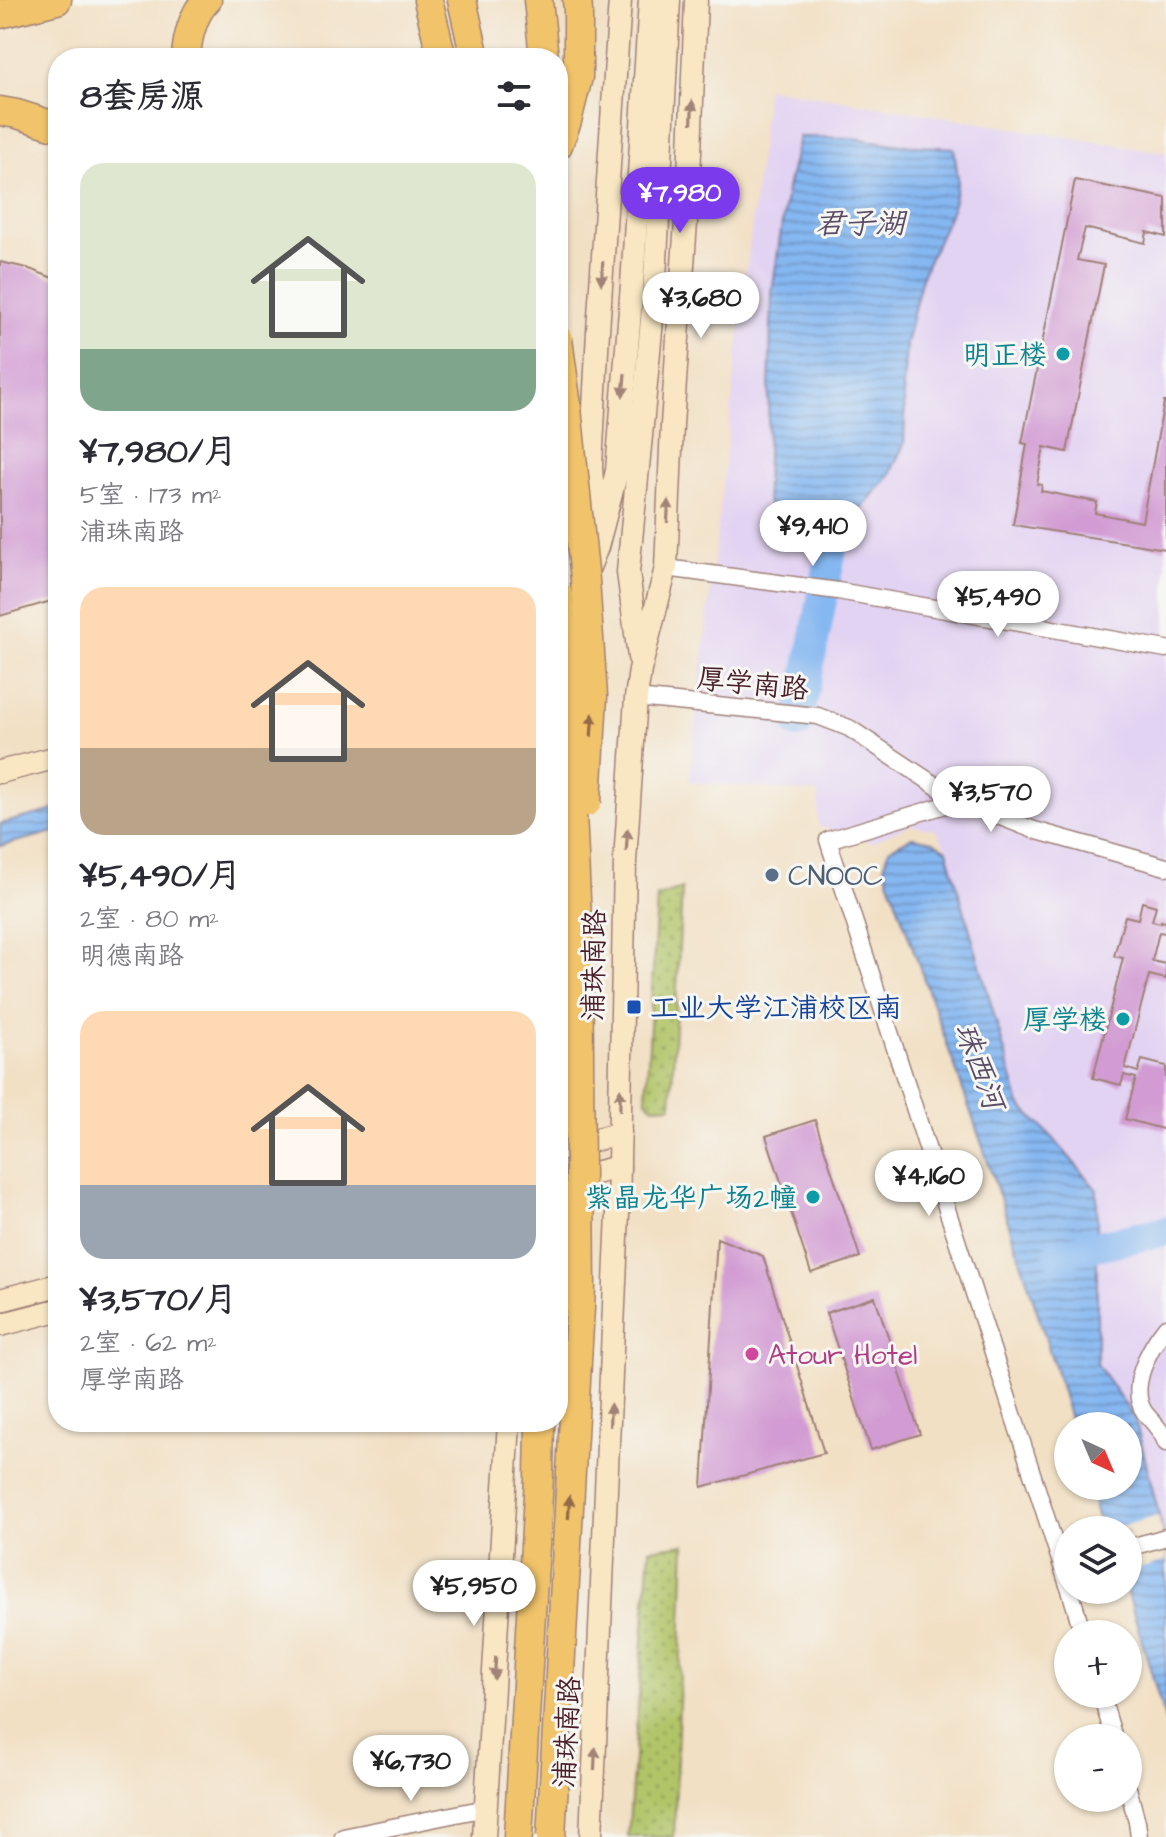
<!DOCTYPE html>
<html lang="zh">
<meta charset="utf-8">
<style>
:root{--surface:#fff;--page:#f2f2f3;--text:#2b2b33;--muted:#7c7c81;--accent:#7c3aed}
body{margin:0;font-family:"Architects Daughter","LXGW WenKai TC",sans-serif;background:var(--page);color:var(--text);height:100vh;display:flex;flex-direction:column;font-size:30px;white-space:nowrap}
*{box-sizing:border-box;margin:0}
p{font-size:26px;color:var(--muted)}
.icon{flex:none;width:44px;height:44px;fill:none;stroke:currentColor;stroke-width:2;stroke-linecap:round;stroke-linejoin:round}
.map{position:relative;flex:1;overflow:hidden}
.drawer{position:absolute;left:48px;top:48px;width:520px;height:1384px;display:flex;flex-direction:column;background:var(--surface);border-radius:32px;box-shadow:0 2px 6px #0004}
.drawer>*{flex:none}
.needle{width:52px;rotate:136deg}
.controls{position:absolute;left:1054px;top:1412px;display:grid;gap:16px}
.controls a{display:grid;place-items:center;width:88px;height:88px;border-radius:50%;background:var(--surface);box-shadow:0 2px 6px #0004;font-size:40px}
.price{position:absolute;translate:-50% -68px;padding:0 18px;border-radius:28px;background:#fff;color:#222;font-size:26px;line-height:52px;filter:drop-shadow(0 2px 4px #0008)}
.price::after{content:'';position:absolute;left:50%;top:48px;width:24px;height:18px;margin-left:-12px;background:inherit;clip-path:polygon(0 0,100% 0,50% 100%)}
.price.selected{background:var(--accent);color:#fff}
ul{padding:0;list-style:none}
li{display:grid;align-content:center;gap:16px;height:424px;padding:0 32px}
li span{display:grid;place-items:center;height:248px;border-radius:24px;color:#555}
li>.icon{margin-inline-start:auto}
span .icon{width:144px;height:144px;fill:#fffc;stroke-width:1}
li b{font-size:34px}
h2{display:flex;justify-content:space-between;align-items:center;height:96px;padding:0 32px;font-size:34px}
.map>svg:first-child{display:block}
.built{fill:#e3d3f2}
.grass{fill:url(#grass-dots);stroke:#7e724a;stroke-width:2}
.water{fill:url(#water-rules);stroke:#686b8e;stroke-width:2}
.pier{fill:#f2e0c5}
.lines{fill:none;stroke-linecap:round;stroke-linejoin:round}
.river{stroke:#85b7f1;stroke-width:30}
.building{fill:#d29bd3}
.street-casing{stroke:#9e8078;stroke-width:19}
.secondary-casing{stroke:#9e8078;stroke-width:25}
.highway-casing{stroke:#9e8078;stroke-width:31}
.street{stroke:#fff;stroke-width:16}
.secondary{stroke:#f9e7c3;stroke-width:22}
.highway{stroke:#f1c36a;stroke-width:28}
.highway-bridge-casing{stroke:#9e8078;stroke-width:31;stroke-linecap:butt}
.highway-bridge{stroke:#f1c36a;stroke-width:28}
.oneway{fill:#a28377}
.oneway2{fill:#956947}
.culture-dot{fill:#0f9aa8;stroke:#f6f6f2;stroke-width:3}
.service-dot{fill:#5c6f8a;stroke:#f6f6f2;stroke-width:3}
.transit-dot{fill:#1a4fb4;stroke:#f6f6f2;stroke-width:3}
.hotel-dot{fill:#d1479c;stroke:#f6f6f2;stroke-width:3}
.labels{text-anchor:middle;stroke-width:6;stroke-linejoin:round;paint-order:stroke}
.culture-label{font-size:28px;fill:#0d838f;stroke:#f6f6f2;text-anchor:end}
.street-label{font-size:28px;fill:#4a1f2b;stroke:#f6f6f2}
.service-label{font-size:28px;fill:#4e5e75;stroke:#f6f6f2;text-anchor:start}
.transit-label{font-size:28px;fill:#164399;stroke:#f6f6f2;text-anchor:start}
.hotel-label{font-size:28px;fill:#b23c85;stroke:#f6f6f2;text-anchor:start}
.water-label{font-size:30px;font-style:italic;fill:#5c4d66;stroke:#f6f6f2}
</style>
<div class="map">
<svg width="1166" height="1837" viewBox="0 0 1166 1837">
<defs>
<pattern id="grass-dots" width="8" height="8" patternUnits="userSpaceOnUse" patternTransform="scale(2)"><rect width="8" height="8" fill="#b1c468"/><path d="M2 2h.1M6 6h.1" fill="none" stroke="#929f56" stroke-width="1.8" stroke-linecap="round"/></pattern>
<pattern id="water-rules" width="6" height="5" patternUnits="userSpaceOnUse" patternTransform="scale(2)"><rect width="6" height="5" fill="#85b7f1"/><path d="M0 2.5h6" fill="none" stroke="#6f94c3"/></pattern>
</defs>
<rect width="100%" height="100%" fill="#f6f6f2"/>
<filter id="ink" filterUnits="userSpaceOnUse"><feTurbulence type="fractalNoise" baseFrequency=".0125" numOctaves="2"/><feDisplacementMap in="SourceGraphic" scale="16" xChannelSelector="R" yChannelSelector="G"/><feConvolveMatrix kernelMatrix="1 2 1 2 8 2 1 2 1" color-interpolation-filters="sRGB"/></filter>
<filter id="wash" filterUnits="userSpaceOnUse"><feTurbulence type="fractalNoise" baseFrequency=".006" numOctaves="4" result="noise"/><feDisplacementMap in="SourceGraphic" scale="32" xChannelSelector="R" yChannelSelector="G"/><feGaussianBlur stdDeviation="1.8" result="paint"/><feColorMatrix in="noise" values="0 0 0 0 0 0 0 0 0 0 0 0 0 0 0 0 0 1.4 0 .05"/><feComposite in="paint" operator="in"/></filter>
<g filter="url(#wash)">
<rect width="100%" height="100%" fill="#f2e0c5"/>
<polygon class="built" points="767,88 1166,153 1166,1543 1135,1419 1097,1364 1097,1190 1053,1138 1020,1105 947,850 936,830 910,825 872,842 818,826 818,793 689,782"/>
<g class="grass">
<polygon points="682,889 671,1106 653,1107 646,1099 657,897"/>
<polygon points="685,1544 674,1837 628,1837 650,1549"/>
</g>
<g class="water">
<polygon points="799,137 852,138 901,145 954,148 958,179 952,209 923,273 915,305 906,344 903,387 905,417 904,444 889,476 863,507 851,527 834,538 798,534 772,527 766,492 772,293 787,189"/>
<polygon points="58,809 58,831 0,846 0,824"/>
<path d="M 912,837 L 932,841 L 947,850 L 1020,1105 L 1053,1138 L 1097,1190 L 1097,1364 L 1135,1419 L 1166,1543 L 1166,1723 L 1127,1590 L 1128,1530 L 1101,1530 L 1089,1486 L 1128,1486 L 1128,1426 L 1072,1426 C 1017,1237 950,1052 884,867 L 889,849 Z"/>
</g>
<polygon class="pier" points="1158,1516 1166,1543 1166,1561 1128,1572 1128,1530 1108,1530"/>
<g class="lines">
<g class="river">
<polyline points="798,724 834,538"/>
<polyline points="1058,1254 1166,1231"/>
</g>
</g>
<g id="blocks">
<g class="building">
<polygon points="1075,180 1166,198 1166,237 1147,232 1145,243 1085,228 1077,260 1104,265 1067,452 1044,447 1037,484 1042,485 1041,491 1097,502 1095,513 1142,522 1164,402 1166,402 1166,549 1013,525 1027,444 1022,443"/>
<polygon points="0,262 27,268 58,280 58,599 0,616"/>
<polygon points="1142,902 1156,906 1152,921 1161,923 1161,921 1166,922 1166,933 1159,932 1152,961 1166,964 1166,979 1149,975 1125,1068 1138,1072 1142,1060 1166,1066 1166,1130 1125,1119 1136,1078 1124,1075 1121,1085 1093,1078 1123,958 1114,956 1125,916 1138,919"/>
<polygon points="815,1120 860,1257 811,1273 766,1136"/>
<polygon points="717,1238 763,1256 824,1453 702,1487"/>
<polygon points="875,1297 920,1434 871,1450 826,1313"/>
</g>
</g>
</g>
<g filter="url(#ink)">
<use href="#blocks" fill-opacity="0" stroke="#9e8078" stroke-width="2"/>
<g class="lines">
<defs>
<g id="street">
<polyline points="666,568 838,591 1166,649"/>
<polyline points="636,698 818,716 849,728 959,801 1034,830 1166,867"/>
<polyline points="959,801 828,840 1068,1585"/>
<path d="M 1166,1327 C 1150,1347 1127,1388 1145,1413 C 1153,1423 1162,1430 1166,1443"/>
<polyline points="1128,1548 1166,1537"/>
<polyline points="1070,1590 1083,1634"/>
<polyline points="1101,1694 1114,1738"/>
<polyline points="1128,1788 1137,1822 1139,1837"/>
<polyline points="343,1837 486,1808"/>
</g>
<g id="secondary">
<polyline points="595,530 591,466 598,331 620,0"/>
<polyline points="586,575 597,547 617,471 632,285 650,0"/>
<polyline points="639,657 628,572 654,299 669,0"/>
<polyline points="0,772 58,757"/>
<polyline points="558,1150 620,1133"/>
<polyline points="558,1182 619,1167"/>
<polyline points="0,1300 58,1285"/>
<polyline points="0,1325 58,1310"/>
<polyline points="484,1837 509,1422"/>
<polyline points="591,1837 618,1213 625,861 636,698 640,670 666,568 672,425 689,178 696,0"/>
</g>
<g id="highway">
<polyline points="428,0 442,58"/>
<polyline points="462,0 475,58"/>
<polyline points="538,0 544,58"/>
<polyline points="0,14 57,0"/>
<path d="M 186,58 C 187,39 193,13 207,0"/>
<polyline points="0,111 17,114 58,127"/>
<polyline points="558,145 567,121 578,77 578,11 577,0"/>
<polyline points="518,1837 539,1478 540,1422"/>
</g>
</defs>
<use href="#street" class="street-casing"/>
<use href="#secondary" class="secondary-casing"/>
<use href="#highway" class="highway-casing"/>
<use href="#street" class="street"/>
<use href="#secondary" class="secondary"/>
<use href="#highway" class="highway"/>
<defs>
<g id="highway-bridge">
<polyline points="558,339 566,399 585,580 593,696 587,802"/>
<polyline points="551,1837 581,1289 578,942 567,705 558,595"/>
</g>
</defs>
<use href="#highway-bridge" class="highway-bridge-casing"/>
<use href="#highway-bridge" class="highway-bridge"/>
</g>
<defs><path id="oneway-solid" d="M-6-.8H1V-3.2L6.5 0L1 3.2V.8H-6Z" transform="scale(2)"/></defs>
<g class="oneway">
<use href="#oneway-solid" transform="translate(692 112) rotate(-88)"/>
<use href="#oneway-solid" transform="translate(602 273) rotate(94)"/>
<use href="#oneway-solid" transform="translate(624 385) rotate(95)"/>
<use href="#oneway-solid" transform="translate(668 511) rotate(-87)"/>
<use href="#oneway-solid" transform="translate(627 840) rotate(-86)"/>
<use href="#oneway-solid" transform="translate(620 1100) rotate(-89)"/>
<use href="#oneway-solid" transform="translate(610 1415) rotate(-88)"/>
<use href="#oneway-solid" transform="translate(495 1668) rotate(94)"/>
<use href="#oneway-solid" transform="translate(595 1759) rotate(-87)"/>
</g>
<g class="oneway2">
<use href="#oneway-solid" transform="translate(592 725) rotate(-86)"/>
<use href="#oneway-solid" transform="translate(569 1507) rotate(-87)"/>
</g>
</g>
<g class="culture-dot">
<circle cx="1063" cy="354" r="8"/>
<circle cx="1123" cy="1019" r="8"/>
<circle cx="813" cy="1197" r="8"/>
</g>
<circle class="service-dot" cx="772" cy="875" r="8"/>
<rect class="transit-dot" x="626" y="999" width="16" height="16" rx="4"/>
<circle class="hotel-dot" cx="752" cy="1354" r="8"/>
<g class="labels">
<g class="culture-label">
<text x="1047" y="364">明正楼</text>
<text x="1107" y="1029">厚学楼</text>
<text x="797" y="1207">紫晶龙华广场2幢</text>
</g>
<g class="street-label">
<text transform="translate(753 683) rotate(6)" y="10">厚学南路</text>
<text transform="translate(593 965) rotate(-89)" y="10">浦珠南路</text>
<text transform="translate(566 1732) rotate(-87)" y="10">浦珠南路</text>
</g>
<g class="service-label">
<text x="788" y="885">CNOOC</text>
</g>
<g class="transit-label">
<text x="650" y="1017">工业大学江浦校区南</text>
</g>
<g class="hotel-label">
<text x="768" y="1364">Atour Hotel</text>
</g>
<g class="water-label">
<text x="860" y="233">君子湖</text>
<text transform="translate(980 1066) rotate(70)" y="10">珠西河</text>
</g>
</g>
</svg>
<div class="controls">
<a><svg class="needle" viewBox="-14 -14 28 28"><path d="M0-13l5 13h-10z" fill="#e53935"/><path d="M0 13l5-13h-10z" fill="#7c7c81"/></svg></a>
<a><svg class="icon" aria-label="layers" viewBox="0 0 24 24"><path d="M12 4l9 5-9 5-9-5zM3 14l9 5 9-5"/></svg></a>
<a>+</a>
<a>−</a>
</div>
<b class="price selected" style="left:680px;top:235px">¥7,980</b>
<b class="price" style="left:701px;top:340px">¥3,680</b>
<b class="price" style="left:813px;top:568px">¥9,410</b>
<b class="price" style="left:998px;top:639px">¥5,490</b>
<b class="price" style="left:991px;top:834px">¥3,570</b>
<b class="price" style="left:929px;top:1218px">¥4,160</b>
<b class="price" style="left:474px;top:1628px">¥5,950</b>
<b class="price" style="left:411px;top:1803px">¥6,730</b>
<section class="drawer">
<h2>8套房源<svg class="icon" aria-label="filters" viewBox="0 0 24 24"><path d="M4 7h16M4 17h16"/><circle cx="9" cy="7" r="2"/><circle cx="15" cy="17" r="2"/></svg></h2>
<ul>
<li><span style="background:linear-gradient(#dfe7d0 75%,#7fa58c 0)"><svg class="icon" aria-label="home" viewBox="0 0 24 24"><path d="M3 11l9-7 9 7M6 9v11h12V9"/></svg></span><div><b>¥7,980/月</b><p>5室 · 173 m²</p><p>浦珠南路</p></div></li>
<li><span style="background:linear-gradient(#ffd9b3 65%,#b9a48a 0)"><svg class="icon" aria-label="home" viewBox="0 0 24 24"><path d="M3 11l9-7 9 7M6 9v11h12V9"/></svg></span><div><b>¥5,490/月</b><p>2室 · 80 m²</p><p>明德南路</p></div></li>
<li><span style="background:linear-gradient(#ffd9b3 70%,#9aa5b1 0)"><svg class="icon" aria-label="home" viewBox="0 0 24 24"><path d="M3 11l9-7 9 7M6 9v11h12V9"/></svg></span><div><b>¥3,570/月</b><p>2室 · 62 m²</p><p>厚学南路</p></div></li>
</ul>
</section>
</div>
